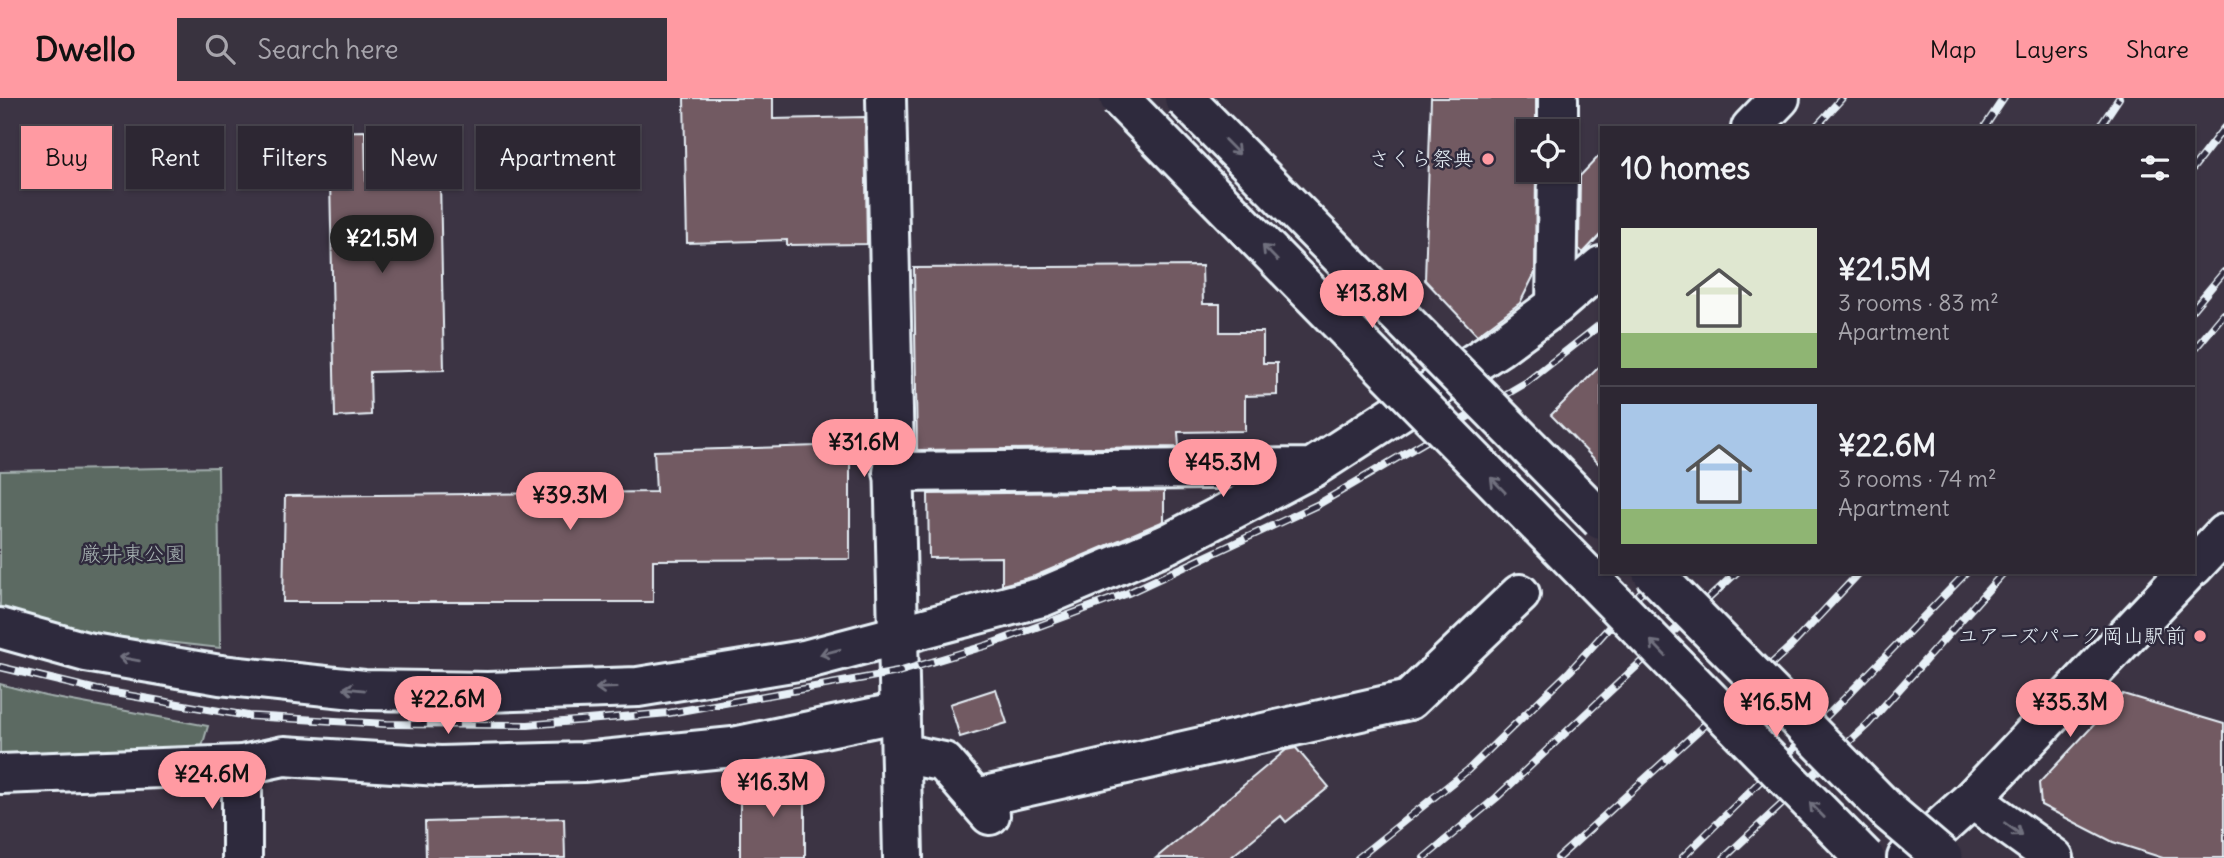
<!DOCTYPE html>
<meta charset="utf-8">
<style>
:root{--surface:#2d2733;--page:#39333f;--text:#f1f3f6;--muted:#a7a5ac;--line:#48444e;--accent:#ff9aa2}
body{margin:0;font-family:Delius,"Klee One",sans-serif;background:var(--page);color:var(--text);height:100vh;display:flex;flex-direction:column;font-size:26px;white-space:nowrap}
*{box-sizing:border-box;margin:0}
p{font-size:23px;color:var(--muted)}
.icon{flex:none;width:38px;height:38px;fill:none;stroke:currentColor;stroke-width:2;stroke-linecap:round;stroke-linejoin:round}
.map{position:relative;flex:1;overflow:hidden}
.sheet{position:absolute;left:1600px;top:28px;width:595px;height:448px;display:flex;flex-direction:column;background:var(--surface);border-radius:0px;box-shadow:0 2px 5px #0004,0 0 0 2px var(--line)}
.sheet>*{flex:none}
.top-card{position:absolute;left:21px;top:28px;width:665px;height:63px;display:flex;gap:14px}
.fabs{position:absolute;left:1516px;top:21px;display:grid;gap:14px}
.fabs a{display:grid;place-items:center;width:63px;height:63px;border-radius:0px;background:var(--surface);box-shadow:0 2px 5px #0004,0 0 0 2px var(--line);font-size:35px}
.price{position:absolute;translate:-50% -60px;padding:0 16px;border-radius:24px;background:var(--accent);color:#111;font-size:23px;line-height:46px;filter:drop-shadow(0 2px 4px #0008)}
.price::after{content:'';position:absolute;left:50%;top:42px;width:21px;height:16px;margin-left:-10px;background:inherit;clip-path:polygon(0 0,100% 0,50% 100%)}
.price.active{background:#222;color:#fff}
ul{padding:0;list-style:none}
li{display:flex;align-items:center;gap:21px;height:175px;padding:0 21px}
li+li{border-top:2px solid var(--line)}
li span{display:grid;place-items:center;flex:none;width:196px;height:140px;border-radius:0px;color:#555}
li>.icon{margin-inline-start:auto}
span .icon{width:84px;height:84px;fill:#fffc;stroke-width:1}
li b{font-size:30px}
h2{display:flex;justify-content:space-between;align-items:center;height:84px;padding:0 21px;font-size:30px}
.chip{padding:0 24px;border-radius:0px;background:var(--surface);box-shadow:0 2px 5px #0004,0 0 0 2px var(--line);font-size:24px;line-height:63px}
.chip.active{background:var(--accent);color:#111}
header{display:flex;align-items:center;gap:42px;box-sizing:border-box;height:98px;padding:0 35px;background:var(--accent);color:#111}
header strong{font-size:33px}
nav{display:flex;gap:38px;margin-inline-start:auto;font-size:24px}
.search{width:490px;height:63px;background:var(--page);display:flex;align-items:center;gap:18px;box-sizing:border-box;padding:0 24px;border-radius:0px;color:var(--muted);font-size:26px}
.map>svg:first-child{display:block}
.green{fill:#5c6b62;stroke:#a2aead;stroke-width:2}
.building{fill:#725a62;stroke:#e8f1f8;stroke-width:2}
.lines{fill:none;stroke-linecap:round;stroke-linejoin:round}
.minor-casing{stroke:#e8f1f8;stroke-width:44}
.minor{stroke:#2f2a3d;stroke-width:38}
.rail-casing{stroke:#e8f1f8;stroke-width:8}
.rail{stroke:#2f2a3d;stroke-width:5;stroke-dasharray:16;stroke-linecap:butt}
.minor-bridge-casing{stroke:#e8f1f8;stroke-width:44;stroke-linecap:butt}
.minor-bridge{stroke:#2f2a3d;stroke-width:38}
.oneway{stroke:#70707e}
.poi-dot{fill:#ff9aa2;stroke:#2f2a3d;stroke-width:2.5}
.labels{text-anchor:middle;stroke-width:5;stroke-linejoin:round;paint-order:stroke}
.poi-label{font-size:21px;fill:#e8f1f8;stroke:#2f2a3d;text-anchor:end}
.park-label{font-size:21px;fill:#a9b5b4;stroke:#2f2a3d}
</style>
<header>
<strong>Dwello</strong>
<div class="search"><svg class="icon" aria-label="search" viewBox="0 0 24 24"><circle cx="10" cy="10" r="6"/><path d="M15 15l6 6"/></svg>Search here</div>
<nav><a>Map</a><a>Layers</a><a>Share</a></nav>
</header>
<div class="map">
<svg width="2224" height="760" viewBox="0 0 2224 760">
<rect width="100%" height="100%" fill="#3c3444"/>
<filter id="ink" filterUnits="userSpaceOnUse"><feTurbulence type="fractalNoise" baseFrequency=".0143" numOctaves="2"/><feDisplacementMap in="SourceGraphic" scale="14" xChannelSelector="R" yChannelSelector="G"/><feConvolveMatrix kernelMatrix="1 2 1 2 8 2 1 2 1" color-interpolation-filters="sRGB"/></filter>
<g filter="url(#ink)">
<g class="green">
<polygon points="218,369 220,550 94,536 0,509 0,373"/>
<polygon points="0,586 45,598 208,628 199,659 0,665"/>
</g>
<g class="building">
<polygon points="684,0 773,0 773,21 865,19 867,146 787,147 787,142 687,145"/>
<polygon points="1431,0 1536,0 1536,33 1528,33 1528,72 1536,72 1535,175 1520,205 1477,237 1425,182"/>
<polygon points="365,33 366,85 440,83 444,272 370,274 371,317 335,319 329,34"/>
<polygon points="1601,56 1601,136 1583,155 1579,151 1580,78"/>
<polygon points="1202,168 1203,206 1220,206 1220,234 1263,234 1263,265 1277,265 1277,297 1245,298 1245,333 1178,334 1179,349 917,352 914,170"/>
<polygon points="1601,267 1601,368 1551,317"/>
<polygon points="850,347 850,461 653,462 653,504 283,504 285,398 656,394 654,353"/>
<polygon points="1164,393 1164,423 1035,478 1002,487 1002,459 929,460 928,396"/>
<polygon points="996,591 1007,625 960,639 950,606"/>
<polygon points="2123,596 2224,626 2224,760 2163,760 2113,744 2041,707 2039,685"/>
<polygon points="1296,650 1329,689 1286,724 1281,718 1230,760 1156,760 1286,652"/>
<rect x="740" y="682" width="65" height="78"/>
<polygon points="564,720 565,760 426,760 425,724"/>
</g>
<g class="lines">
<defs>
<g id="minor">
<polyline points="886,0 903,760"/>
<polyline points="1751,30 1780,0"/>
<polyline points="1558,33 1558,0"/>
<polyline points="1556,207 1558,72"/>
<polyline points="893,374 1312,370 1499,249 1556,207 1601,168"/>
<polyline points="2193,469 2224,436"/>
<polyline points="0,530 86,554 220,577 364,592 487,594 638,589 804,562 1042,499 1167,446 1312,370"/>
<polyline points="901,655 944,664 990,717"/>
<polyline points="0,676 242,667 284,658 440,668 583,664 733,649 900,614"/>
<polyline points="976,700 1409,602 1520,496"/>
<polyline points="1972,701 2054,760"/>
<polyline points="242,760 242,667"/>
<polyline points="1907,760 1972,701 2187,474"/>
</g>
</defs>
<use href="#minor" class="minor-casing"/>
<use href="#minor" class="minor"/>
<defs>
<g id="rail">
<polyline points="1815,30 1842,0"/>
<polyline points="1984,30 2004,0"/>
<polyline points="2099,30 2119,0"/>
<polyline points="2193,70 2224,30"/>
<polyline points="2193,211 2224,174"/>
<polyline points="2193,253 2224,216"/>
<polyline points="0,569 97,592 248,618 387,626 528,627 669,615 898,574 988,547 1128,495 1317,407 1527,284 1601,226"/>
<polyline points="1358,760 1468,672 1570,573 1659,474"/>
<polyline points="1424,760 1496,700 1737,474"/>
<polyline points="1558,760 1791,548 1860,474"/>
<polyline points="1682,760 1845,600 1967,474"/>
<polyline points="1724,760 1868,626 2004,474"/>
</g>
</defs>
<use href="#rail" class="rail-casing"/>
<use href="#rail" class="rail"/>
<defs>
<g id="minor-bridge">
<polyline points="1119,0 1865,760"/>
<polyline points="1184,0 1601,422"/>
<polyline points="1652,474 1889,714 1943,760"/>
</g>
</defs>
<use href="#minor-bridge" class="minor-bridge-casing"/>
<use href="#minor-bridge" class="minor-bridge"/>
</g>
<defs><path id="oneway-shaft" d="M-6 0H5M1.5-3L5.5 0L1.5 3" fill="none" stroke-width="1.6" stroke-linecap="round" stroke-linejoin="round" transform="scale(1.75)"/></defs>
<g class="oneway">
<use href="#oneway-shaft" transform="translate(1232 49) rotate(45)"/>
<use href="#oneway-shaft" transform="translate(1270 155) rotate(-134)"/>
<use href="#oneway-shaft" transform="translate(1498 387) rotate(-134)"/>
<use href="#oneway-shaft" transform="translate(1658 550) rotate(-134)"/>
<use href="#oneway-shaft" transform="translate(830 554) rotate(165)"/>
<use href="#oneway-shaft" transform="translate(129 561) rotate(-170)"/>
<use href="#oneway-shaft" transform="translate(606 590) rotate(178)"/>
<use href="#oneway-shaft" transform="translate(354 591) rotate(-174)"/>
<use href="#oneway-shaft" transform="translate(1817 712) rotate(-134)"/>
<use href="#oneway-shaft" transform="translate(2013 731) rotate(36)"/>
</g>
</g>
<g class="poi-dot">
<circle cx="1488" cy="61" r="7"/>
<circle cx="2200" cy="538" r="7"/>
</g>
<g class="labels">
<g class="poi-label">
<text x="1474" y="68">さくら祭典</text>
<text x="2186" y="545">ユアーズパーク岡山駅前</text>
</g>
<g class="park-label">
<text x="133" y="463">厳井東公園</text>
</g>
</g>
</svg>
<div class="fabs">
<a><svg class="icon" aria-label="locate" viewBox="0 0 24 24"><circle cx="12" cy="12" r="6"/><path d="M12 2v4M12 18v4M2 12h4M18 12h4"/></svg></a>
</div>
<b class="price active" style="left:382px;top:177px">¥21.5M</b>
<b class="price" style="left:1372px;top:232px">¥13.8M</b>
<b class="price" style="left:864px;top:381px">¥31.6M</b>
<b class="price" style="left:1223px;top:401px">¥45.3M</b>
<b class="price" style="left:570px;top:434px">¥39.3M</b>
<b class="price" style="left:448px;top:638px">¥22.6M</b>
<b class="price" style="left:1776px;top:641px">¥16.5M</b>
<b class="price" style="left:2070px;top:641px">¥35.3M</b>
<b class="price" style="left:212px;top:713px">¥24.6M</b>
<b class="price" style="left:773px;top:721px">¥16.3M</b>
<div class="top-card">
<a class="chip active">Buy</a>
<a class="chip">Rent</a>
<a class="chip">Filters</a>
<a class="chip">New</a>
<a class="chip">Apartment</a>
</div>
<section class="sheet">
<h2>10 homes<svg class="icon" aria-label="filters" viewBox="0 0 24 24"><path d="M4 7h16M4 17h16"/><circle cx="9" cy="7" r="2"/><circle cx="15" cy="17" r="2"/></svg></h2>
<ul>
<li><span style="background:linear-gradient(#dfe7d0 75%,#8fb573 0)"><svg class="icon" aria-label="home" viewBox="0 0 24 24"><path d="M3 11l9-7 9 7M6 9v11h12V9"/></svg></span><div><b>¥21.5M</b><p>3 rooms · 83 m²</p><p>Apartment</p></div></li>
<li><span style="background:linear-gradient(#a9c7e8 75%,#8fb573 0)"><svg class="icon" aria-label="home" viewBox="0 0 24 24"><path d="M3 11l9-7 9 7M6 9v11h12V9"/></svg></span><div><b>¥22.6M</b><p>3 rooms · 74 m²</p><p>Apartment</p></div></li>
</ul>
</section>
</div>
